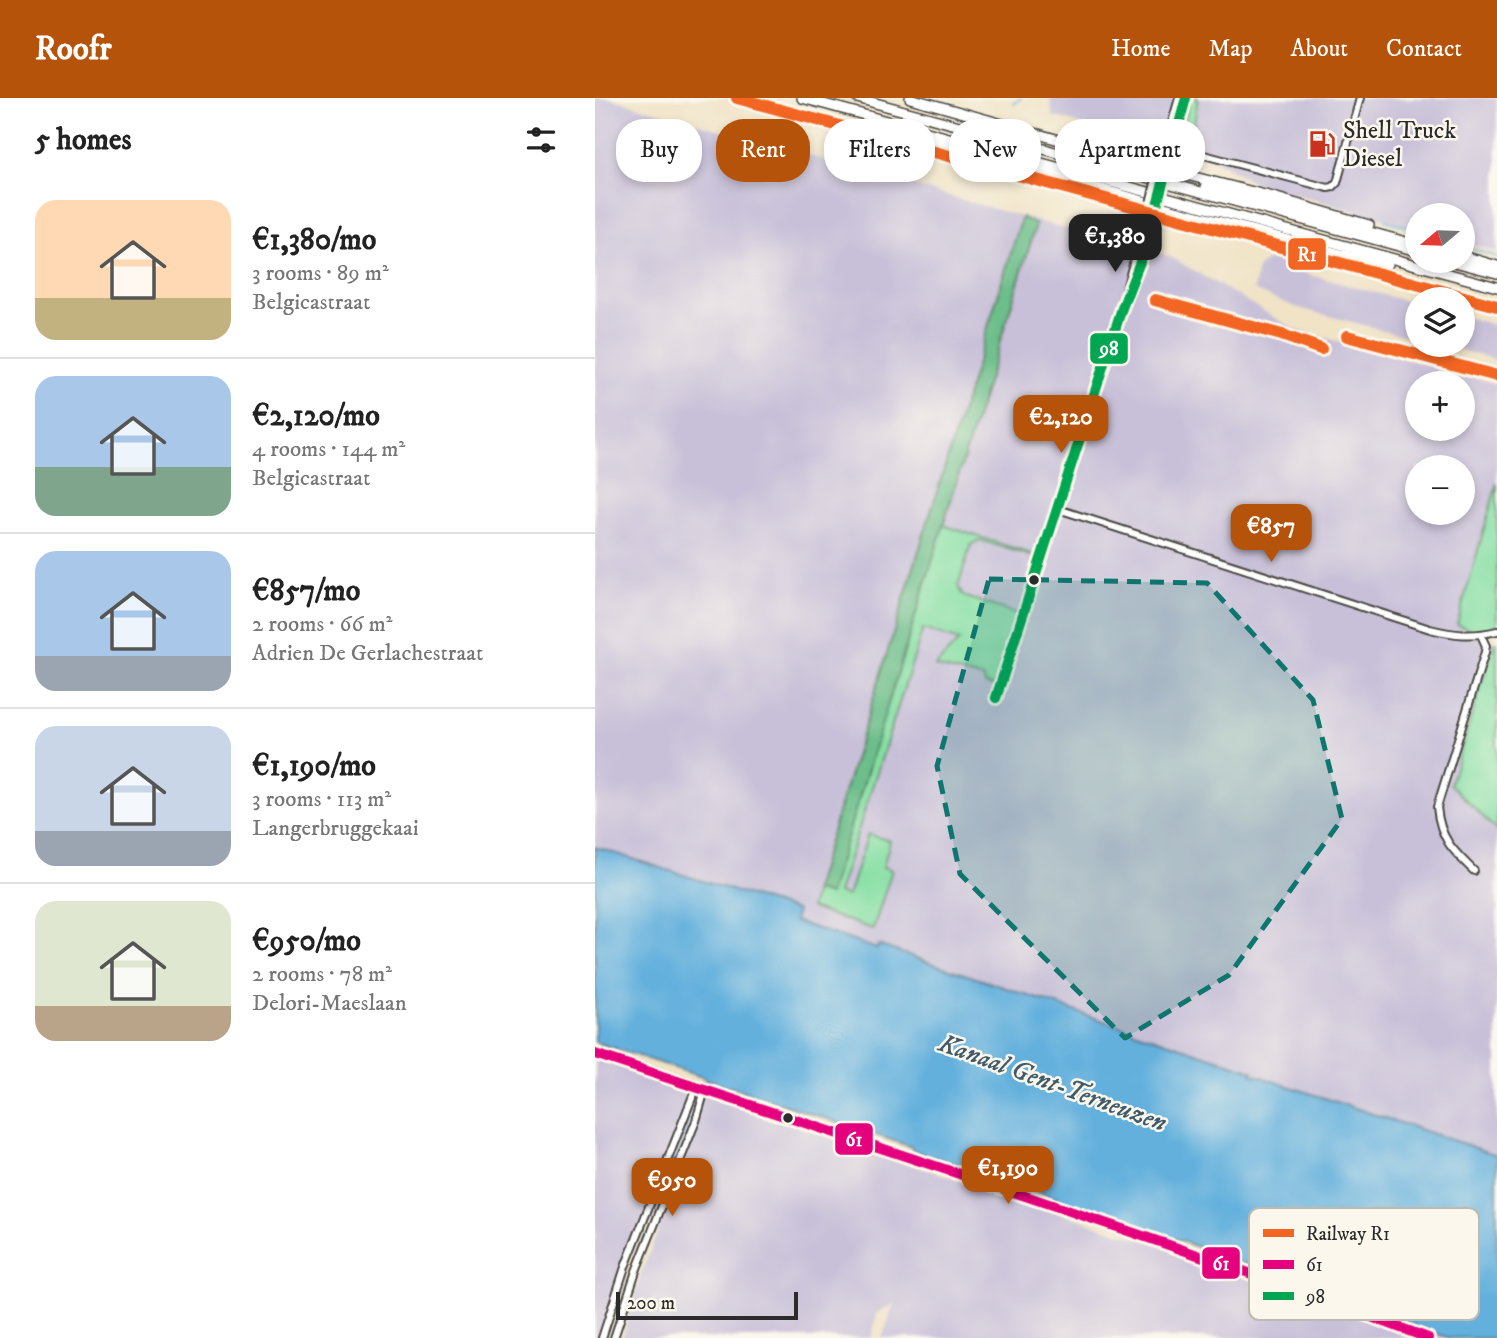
<!DOCTYPE html>
<meta charset="utf-8">
<style>
:root{--surface:#fff;--page:#f6f6f6;--text:#222;--muted:#767676;--line:#e0e0e0;--accent:#b45309}
body{margin:0;font-family:"IM FELL DW Pica",serif;background:var(--page);color:var(--text);height:100vh;display:flex;flex-direction:column;font-size:26px;white-space:nowrap}
*{box-sizing:border-box;margin:0}
p{font-size:23px;color:var(--muted)}
.icon{flex:none;width:38px;height:38px;fill:none;stroke:currentColor;stroke-width:2;stroke-linecap:round;stroke-linejoin:round}
.map{position:relative;flex:1;overflow:hidden}
.side{display:flex;flex-direction:column;background:var(--surface);width:595px}
.side>*{flex:none}
.top-card{position:absolute;left:21px;top:21px;width:665px;height:63px;display:flex;gap:14px}
.needle{width:46px;rotate:251deg}
.buttons{position:absolute;left:810px;top:105px;display:grid;gap:14px}
.buttons a{display:grid;place-items:center;width:70px;height:70px;border-radius:50%;background:var(--surface);box-shadow:0 4px 10px #0003;font-size:35px}
.scale{position:absolute;left:21px;bottom:18px;width:182px;box-sizing:border-box;padding-left:7px;border:4px solid #2b2b2b;border-top:0;font-size:19px;line-height:24px;white-space:nowrap;color:#2b2b2b;-webkit-text-stroke:5px #fbf7ec;paint-order:stroke}
.price{position:absolute;translate:-50% -60px;padding:0 16px;border-radius:14px;background:var(--accent);color:#fff;font-size:23px;line-height:46px;filter:drop-shadow(0 2px 4px #0008)}
.price::after{content:'';position:absolute;left:50%;top:42px;width:21px;height:16px;margin-left:-10px;background:inherit;clip-path:polygon(0 0,100% 0,50% 100%)}
.price.on{background:#222;color:#fff}
ul{padding:0;list-style:none}
li{display:flex;align-items:center;gap:21px;height:175px;padding:0 35px}
li+li{border-top:2px solid var(--line)}
li span{display:grid;place-items:center;flex:none;width:196px;height:140px;border-radius:21px;color:#555}
li>.icon{margin-inline-start:auto}
span .icon{width:84px;height:84px;fill:#fffc;stroke-width:1}
li b{font-size:30px}
h2{display:flex;justify-content:space-between;align-items:center;height:84px;padding:0 35px;font-size:30px}
.tag{padding:0 24px;border-radius:28px;background:var(--surface);box-shadow:0 4px 10px #0003;font-size:24px;line-height:63px}
.tag.on{background:var(--accent);color:#fff}
header{display:flex;align-items:center;gap:42px;box-sizing:border-box;height:98px;padding:0 35px;background:var(--accent);color:#fff}
header strong{font-size:33px}
nav{display:flex;gap:38px;margin-inline-start:auto;font-size:24px}
main{display:flex;flex:1;min-height:0}
.map>svg:first-child{display:block}
.industrial{fill:#c8c0d8;fill-rule:evenodd}
.green{fill:#86dfa4;stroke:#588568;stroke-width:2}
.forest{fill:#6cbe8a;stroke:#4c745a;stroke-width:2}
.water{fill:#63b0dd;stroke:#476e84;stroke-width:2}
.lines{fill:none;stroke-linecap:round;stroke-linejoin:round}
.stream{stroke:#63b0dd;stroke-width:2}
.minor-casing{stroke:#494742;stroke-width:10}
.major-casing{stroke:#494742;stroke-width:11}
.highway-casing{stroke:#494742;stroke-width:12}
.minor{stroke:#fff;stroke-width:6}
.major{stroke:#fff;stroke-width:8}
.highway{stroke:#fff;stroke-width:9}
.minor-bridge-casing{stroke:#494742;stroke-width:10;stroke-linecap:butt}
.minor-bridge{stroke:#fff;stroke-width:6}
.bus-1-casing{stroke:#fbf7ec;stroke-width:16}
.bus-2-casing{stroke:#fbf7ec;stroke-width:16}
.bus-1{stroke:#e5007d;stroke-width:10}
.bus-2{stroke:#00a651;stroke-width:10}
.rail-1-casing{stroke:#fbf7ec;stroke-width:18}
.rail-1{stroke:#f26522;stroke-width:12}
.marked{fill:#0f766e;fill-opacity:0.2;stroke:#0f766e;stroke-width:5;stroke-dasharray:14 9;stroke-linejoin:round}
.bus-dot{fill:#2b2b2b;stroke:#fbf7ec;stroke-width:2.5}
.labels{text-anchor:middle;stroke-width:5;stroke-linejoin:round;paint-order:stroke}
.poi-label{font-size:24px;fill:#2b2b2b;stroke:#fbf7ec;text-anchor:start}
.water-label{font-size:26px;font-style:italic;fill:#3f5a69;stroke:#fbf7ec}
.key{fill:#fbf7ec;stroke:#bdbab2;stroke-width:2}
.key-label{font-size:19px;fill:#2b2b2b}
.line-badge{stroke:#fbf7ec;stroke-width:2.5}
.badge-label{font-size:19px;text-anchor:middle;font-weight:bold;fill:#fff}
</style>
<header>
<strong>Roofr</strong>
<nav><a>Home</a><a>Map</a><a>About</a><a>Contact</a></nav>
</header>
<main>
<section class="side">
<h2>5 homes<svg class="icon" aria-label="filters" viewBox="0 0 24 24"><path d="M4 7h16M4 17h16"/><circle cx="9" cy="7" r="2"/><circle cx="15" cy="17" r="2"/></svg></h2>
<ul>
<li><span style="background:linear-gradient(#ffd9b3 70%,#c2b280 0)"><svg class="icon" aria-label="home" viewBox="0 0 24 24"><path d="M3 11l9-7 9 7M6 9v11h12V9"/></svg></span><div><b>€1,380/mo</b><p>3 rooms · 89 m²</p><p>Belgicastraat</p></div></li>
<li><span style="background:linear-gradient(#a9c7e8 65%,#7fa58c 0)"><svg class="icon" aria-label="home" viewBox="0 0 24 24"><path d="M3 11l9-7 9 7M6 9v11h12V9"/></svg></span><div><b>€2,120/mo</b><p>4 rooms · 144 m²</p><p>Belgicastraat</p></div></li>
<li><span style="background:linear-gradient(#a9c7e8 75%,#9aa5b1 0)"><svg class="icon" aria-label="home" viewBox="0 0 24 24"><path d="M3 11l9-7 9 7M6 9v11h12V9"/></svg></span><div><b>€857/mo</b><p>2 rooms · 66 m²</p><p>Adrien De Gerlachestraat</p></div></li>
<li><span style="background:linear-gradient(#c9d6e8 75%,#9aa5b1 0)"><svg class="icon" aria-label="home" viewBox="0 0 24 24"><path d="M3 11l9-7 9 7M6 9v11h12V9"/></svg></span><div><b>€1,190/mo</b><p>3 rooms · 113 m²</p><p>Langerbruggekaai</p></div></li>
<li><span style="background:linear-gradient(#dfe7d0 75%,#b9a48a 0)"><svg class="icon" aria-label="home" viewBox="0 0 24 24"><path d="M3 11l9-7 9 7M6 9v11h12V9"/></svg></span><div><b>€950/mo</b><p>2 rooms · 78 m²</p><p>Delori-Maeslaan</p></div></li>
</ul>
</section>
<div class="map">
<svg width="902" height="1240" viewBox="0 0 902 1240">
<rect width="100%" height="100%" fill="#fbf7ec"/>
<filter id="ink" filterUnits="userSpaceOnUse"><feTurbulence type="fractalNoise" baseFrequency=".0143" numOctaves="2"/><feDisplacementMap in="SourceGraphic" scale="14" xChannelSelector="R" yChannelSelector="G"/><feConvolveMatrix kernelMatrix="1 2 1 2 8 2 1 2 1" color-interpolation-filters="sRGB"/></filter>
<filter id="wash" filterUnits="userSpaceOnUse"><feTurbulence type="fractalNoise" baseFrequency=".00686" numOctaves="4" result="noise"/><feDisplacementMap in="SourceGraphic" scale="28" xChannelSelector="R" yChannelSelector="G"/><feGaussianBlur stdDeviation="1.57" result="paint"/><feColorMatrix in="noise" values="0 0 0 0 0 0 0 0 0 0 0 0 0 0 0 0 0 1.4 0 .05"/><feComposite in="paint" operator="in"/></filter>
<g filter="url(#wash)">
<rect width="100%" height="100%" fill="#f0e3c6"/>
<g class="industrial">
<path d="M 0,0 L 14,0 L 427,119 L 534,147 L 563,39 L 546,43 L 457,18 L 455,0 L 902,0 L 902,154 L 868,144 L 868,117 L 822,117 L 822,131 L 660,85 L 596,48 L 588,46 L 558,153 L 574,158 L 701,232 L 902,286 L 902,385 L 862,525 L 900,544 L 855,686 L 902,733 L 902,1057 L 657,976 L 657,973 L 284,847 L 282,851 L 199,823 L 202,813 L 0,749 ZM 822,285 L 868,285 L 868,331 L 822,331 ZM 822,369 L 868,369 L 868,415 L 822,415 Z"/>
<polygon points="676,160 715,177 822,206 822,241 700,209 659,192 663,169"/>
<polygon points="868,218 902,228 902,262 845,247 868,247"/>
<polygon points="0,960 280,1055 850,1240 287,1240 299,1206 282,1215 276,1240 27,1240 47,1173 65,1128 47,1121 6,1240 0,1240"/>
</g>
<g class="green">
<polygon points="595,0 603,0 596,48 584,45"/>
<polygon points="902,385 902,528 881,535 862,526"/>
<polygon points="348,427 440,457 439,459 384,442 376,447 363,489 368,498 422,516 424,520 401,586 397,588 390,586 388,580 340,569 364,543 328,531 243,795 253,798 273,736 295,743 288,769 297,772 278,831 215,810 220,793 234,796"/>
<polygon points="900,544 902,544 902,733 855,686"/>
</g>
<polygon class="forest" points="427,119 441,127 234,797 219,792"/>
<polygon class="water" points="0,749 202,813 199,823 282,851 283,847 658,973 657,976 902,1057 902,1240 854,1240 583,1142 369,1069 367,1071 363,1070 363,1067 317,1052 317,1049 112,981 110,986 110,980 0,944"/>
<g class="lines">
<g class="stream">
<polyline points="419,6 426,0"/>
<polyline points="790,122 822,132"/>
<polyline points="868,148 902,159"/>
<polyline points="58,1114 94,1022"/>
<polyline points="15,1240 50,1135"/>
</g>
</g>
</g>
<g filter="url(#ink)">
<g class="lines">
<defs>
<g id="minor">
<polyline points="595,57 609,57 733,90 738,89 742,85 765,0"/>
<polyline points="564,70 584,0"/>
<polyline points="572,71 591,0"/>
<polyline points="530,194 555,105"/>
<path d="M 463,411 L 835,531 C 859,537 877,539 902,533"/>
<polyline points="401,600 527,210 547,162 562,107"/>
<path d="M 879,773 C 857,752 845,740 842,709 L 890,554 L 891,548 L 886,537"/>
<polyline points="7,1240 30,1169 101,990"/>
<polyline points="19,1240 41,1173 101,1023 110,992"/>
</g>
<path id="major" d="M 0,956 C 279,1048 558,1137 833,1240"/>
<g id="highway">
<polyline points="207,0 902,189"/>
<polyline points="262,0 822,153"/>
<polyline points="315,0 564,70 678,99 774,127"/>
<polyline points="311,34 562,107 746,156 793,166"/>
<polyline points="611,89 822,147"/>
<polyline points="868,158 902,168"/>
<polyline points="856,163 902,175"/>
</g>
</defs>
<use href="#minor" class="minor-casing"/>
<use href="#major" class="major-casing"/>
<use href="#highway" class="highway-casing"/>
<use href="#minor" class="minor"/>
<use href="#major" class="major"/>
<use href="#highway" class="highway"/>
<defs>
<g id="minor-bridge">
<polyline points="555,105 564,70"/>
<polyline points="562,107 572,71"/>
</g>
</defs>
<use href="#minor-bridge" class="minor-bridge-casing"/>
<use href="#minor-bridge" class="minor-bridge"/>
<defs>
<path id="bus-1" d="M 0,956 C 279,1048 558,1137 833,1240"/>
<polyline id="bus-2" points="401,600 527,210 550,151 591,0"/>
</defs>
<use href="#bus-1" class="bus-1-casing"/>
<use href="#bus-2" class="bus-2-casing"/>
<use href="#bus-1" class="bus-1"/>
<use href="#bus-2" class="bus-2"/>
<defs>
<g id="rail-1">
<polyline points="142,0 902,208"/>
<polyline points="560,202 687,237 726,251"/>
<polyline points="752,238 902,278"/>
</g>
</defs>
<use href="#rail-1" class="rail-1-casing"/>
<use href="#rail-1" class="rail-1"/>
</g>
</g>
<path class="marked" d="M 394,481 L 612,485 L 718,602 L 747,721 L 634,877 L 530,940 L 365,776 L 342,668 Z"/>
<defs>
<symbol id="fuel-bare" viewBox="-9 -9 18 18"><path d="M-5.5-6h7V0h2V4h1.3V-2.5L3-4.5l.8-.8L6-3V5H2.5V1h-1V6h-7ZM-4.2-4.7v3.2H.2V-4.7Z" fill="#c8321e" stroke="#fbf7ec" stroke-width="2.5" paint-order="stroke"/></symbol>
</defs>
<g fill-rule="evenodd">
<use href="#fuel-bare" x="708" y="27" width="38" height="38"/>
</g>
<g class="bus-dot">
<circle cx="439" cy="482" r="6"/>
<circle cx="193" cy="1020" r="6"/>
</g>
<g class="labels">
<g class="poi-label">
<text x="748" y="40">Shell Truck<tspan x="748" dy="28">Diesel</tspan></text>
</g>
<g class="water-label">
<text transform="translate(458 984) rotate(20)" y="9">Kanaal Gent-Terneuzen</text>
</g>
</g>
<rect x="654" y="1110" width="230" height="112" rx="10" class="key"/>
<rect x="668" y="1131" width="31" height="8" fill="#f26522"/>
<rect x="668" y="1162" width="31" height="9" fill="#e5007d"/>
<rect x="668" y="1194" width="31" height="8" fill="#00a651"/>
<g class="key-label">
<text x="711" y="1142">Railway R1</text>
<text x="711" y="1173">61</text>
<text x="711" y="1205">98</text>
</g>
<g class="line-badge">
<rect x="692" y="139" width="40" height="34" rx="7" fill="#f26522"/>
<rect x="494" y="234" width="40" height="33" rx="7" fill="#00a651"/>
<rect x="239" y="1024" width="40" height="34" rx="7" fill="#e5007d"/>
<rect x="606" y="1148" width="40" height="34" rx="7" fill="#e5007d"/>
</g>
<g class="badge-label">
<text x="712" y="163">R1</text>
<text x="514" y="257">98</text>
<text x="259" y="1048">61</text>
<text x="626" y="1172">61</text>
</g>
</svg>
<div class="buttons">
<a><svg class="needle" viewBox="-14 -14 28 28"><path d="M0-13l5 13h-10z" fill="#e53935"/><path d="M0 13l5-13h-10z" fill="#767676"/></svg></a>
<a><svg class="icon" aria-label="layers" viewBox="0 0 24 24"><path d="M12 4l9 5-9 5-9-5zM3 14l9 5 9-5"/></svg></a>
<a>+</a>
<a>−</a>
</div>
<div class="scale">200 m</div>
<b class="price on" style="left:520px;top:176px">€1,380</b>
<b class="price" style="left:466px;top:357px">€2,120</b>
<b class="price" style="left:676px;top:466px">€857</b>
<b class="price" style="left:413px;top:1108px">€1,190</b>
<b class="price" style="left:77px;top:1120px">€950</b>
<div class="top-card">
<a class="tag">Buy</a>
<a class="tag on">Rent</a>
<a class="tag">Filters</a>
<a class="tag">New</a>
<a class="tag">Apartment</a>
</div>
</div>
</main>
